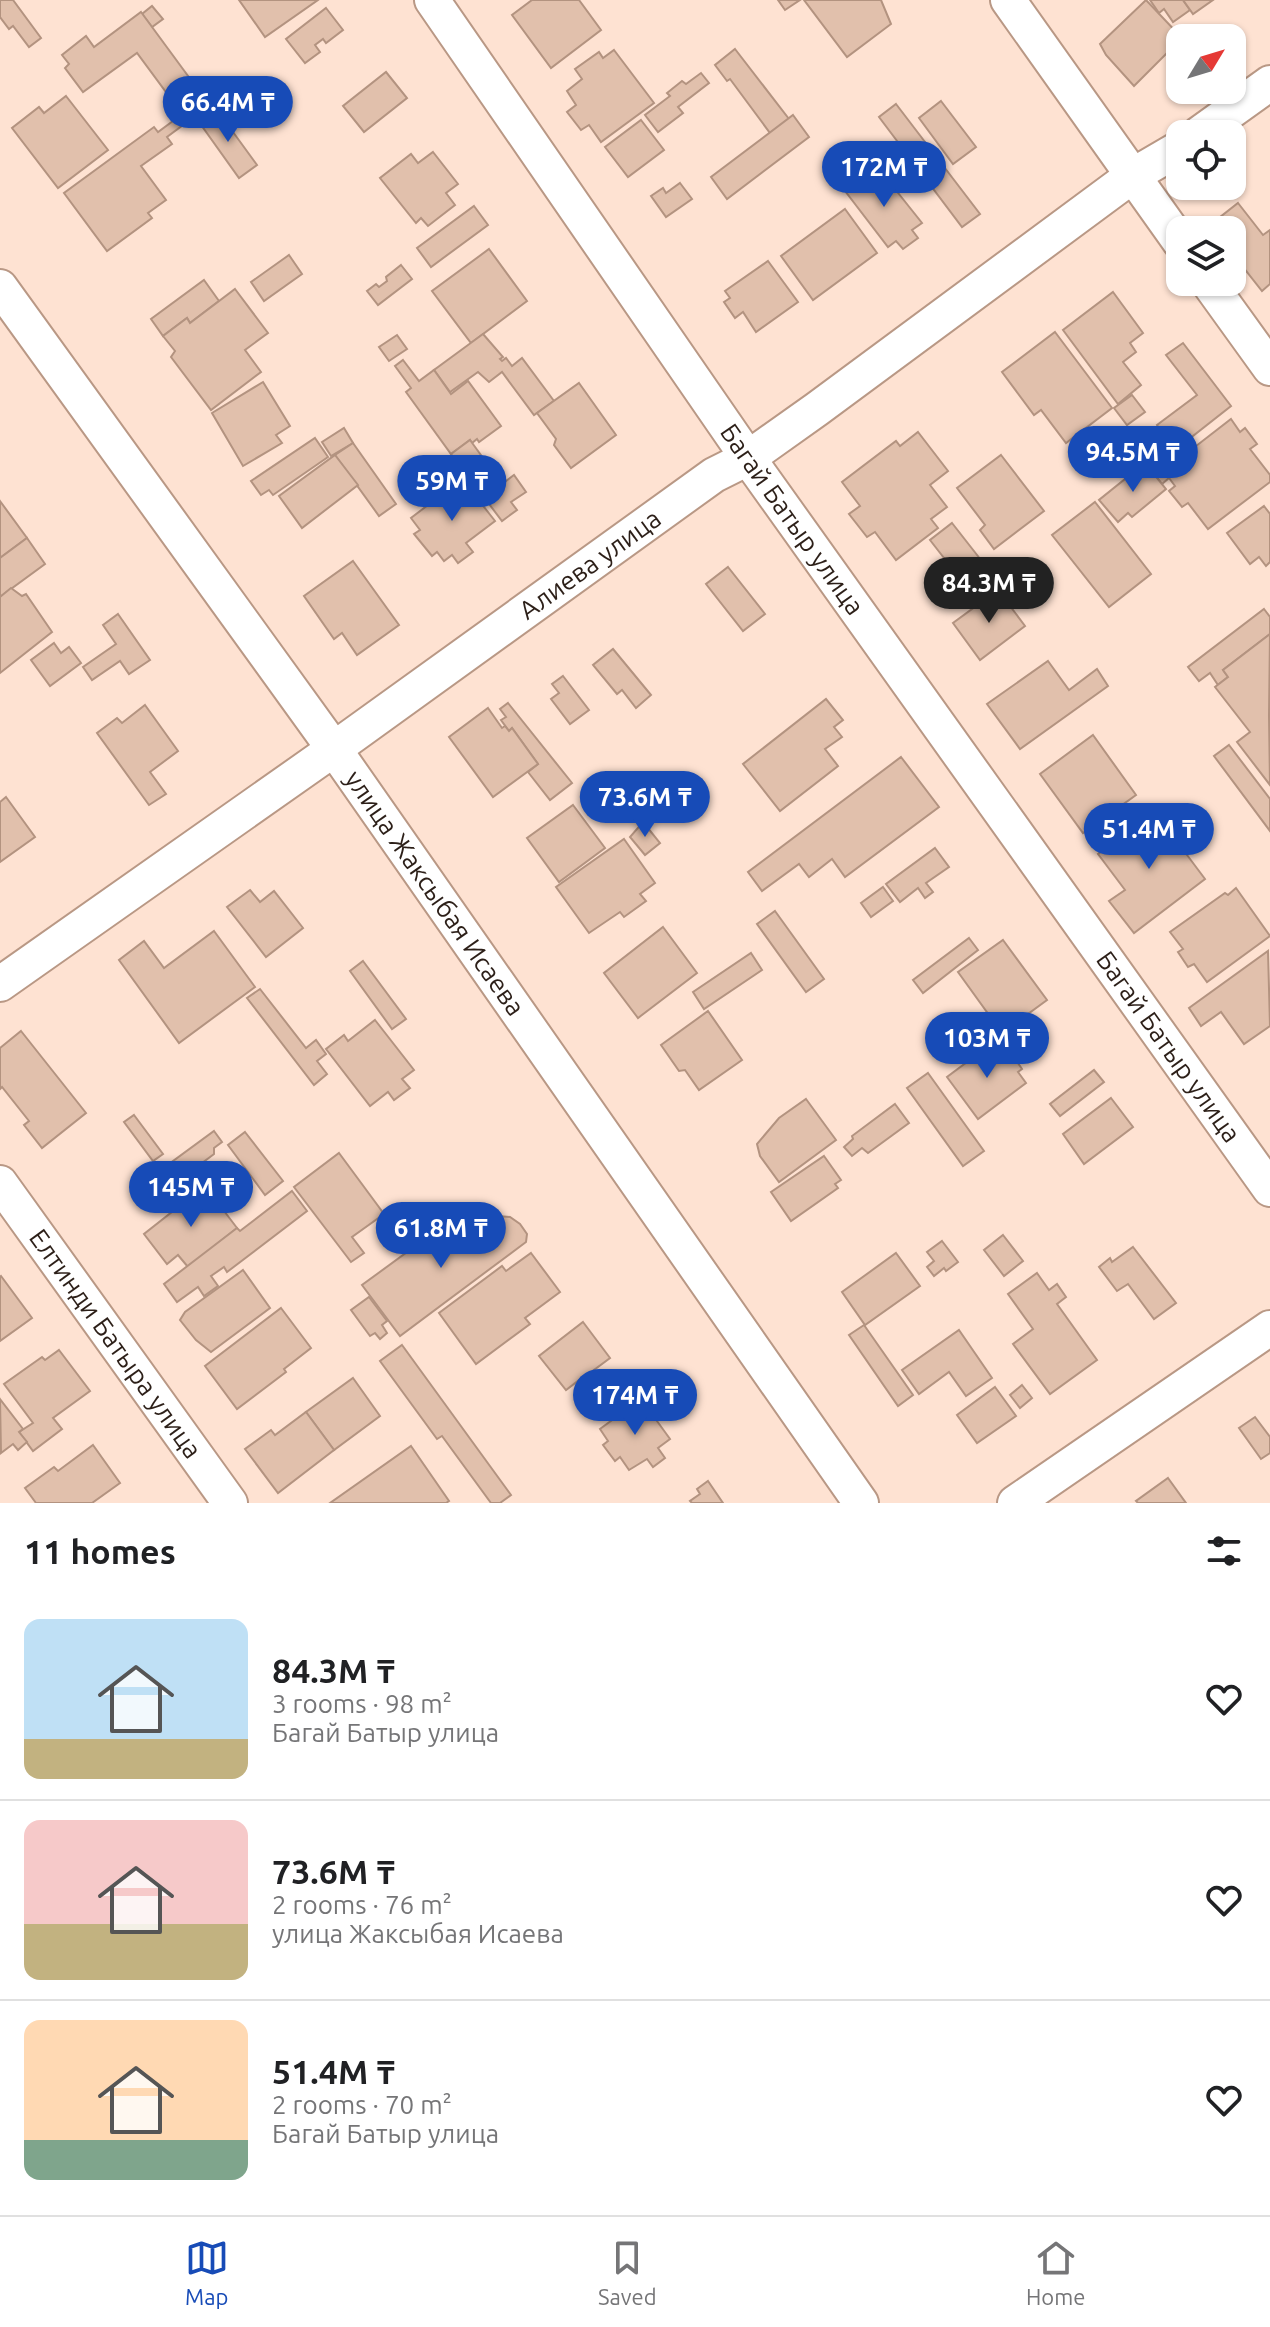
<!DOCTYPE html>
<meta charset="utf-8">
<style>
:root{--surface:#fff;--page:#f6f6f6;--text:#202124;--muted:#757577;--line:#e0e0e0;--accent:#174bb7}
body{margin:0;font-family:Ubuntu,sans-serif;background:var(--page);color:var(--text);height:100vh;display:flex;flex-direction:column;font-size:30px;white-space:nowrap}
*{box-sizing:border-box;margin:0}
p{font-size:26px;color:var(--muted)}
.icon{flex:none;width:44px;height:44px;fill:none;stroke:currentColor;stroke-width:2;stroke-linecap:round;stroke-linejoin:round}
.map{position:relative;height:1503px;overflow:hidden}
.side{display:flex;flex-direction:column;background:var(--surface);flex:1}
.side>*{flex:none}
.needle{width:52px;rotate:52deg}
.tools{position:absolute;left:1166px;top:24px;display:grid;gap:16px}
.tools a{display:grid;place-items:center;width:80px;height:80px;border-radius:16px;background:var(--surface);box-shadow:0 2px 6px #0004;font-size:40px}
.price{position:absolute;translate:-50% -68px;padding:0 18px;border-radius:28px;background:var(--accent);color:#fff;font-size:26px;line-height:52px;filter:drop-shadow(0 2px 4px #0008)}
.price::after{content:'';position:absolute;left:50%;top:48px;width:24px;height:18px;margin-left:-12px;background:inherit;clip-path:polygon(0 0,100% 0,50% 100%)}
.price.selected{background:#222;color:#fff}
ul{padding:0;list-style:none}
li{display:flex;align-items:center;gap:24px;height:200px;padding:0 24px}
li+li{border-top:2px solid var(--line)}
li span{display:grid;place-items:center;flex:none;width:224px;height:160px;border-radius:16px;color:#555}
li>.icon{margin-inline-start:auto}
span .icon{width:96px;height:96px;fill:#fffc;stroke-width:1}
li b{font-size:34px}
h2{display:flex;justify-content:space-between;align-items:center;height:96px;padding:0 24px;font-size:34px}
.tab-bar{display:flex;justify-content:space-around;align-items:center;height:112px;border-top:2px solid var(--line);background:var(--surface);font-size:22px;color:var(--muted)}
.tab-bar a{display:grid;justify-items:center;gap:4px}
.tab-bar .selected{color:var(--accent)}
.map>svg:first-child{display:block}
.building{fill:#e1c0ac;stroke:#b39380;stroke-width:2}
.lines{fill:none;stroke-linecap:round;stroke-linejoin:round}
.minor-casing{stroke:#b99885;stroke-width:38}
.minor{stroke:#fff;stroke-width:34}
.labels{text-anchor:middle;stroke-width:6;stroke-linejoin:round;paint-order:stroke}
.street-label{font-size:26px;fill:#2c1f18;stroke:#fee2d2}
</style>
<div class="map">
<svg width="1270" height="1503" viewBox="0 0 1270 1503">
<rect width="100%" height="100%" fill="#fee2d2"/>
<g class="building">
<polygon points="0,0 13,0 41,38 29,47 13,26 9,29 0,17"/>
<polygon points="239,0 318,0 265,37"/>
<polygon points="532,0 579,0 601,30 551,68 512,15"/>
<polygon points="778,0 800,0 785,10"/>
<polygon points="804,0 881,0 891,24 847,57"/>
<polygon points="1146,0 1182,38 1134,86 1106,55 1100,44"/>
<polygon points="1150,0 1183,0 1190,10 1173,22 1164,9 1159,13"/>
<polygon points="1183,0 1213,0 1193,14"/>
<polygon points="152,6 163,19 152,27 142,14"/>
<polygon points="326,8 343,30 326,43 323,39 315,45 320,52 305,63 286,39"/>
<polygon points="141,12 202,95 180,111 137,53 83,92 65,68 69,64 62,55 86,36 94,47"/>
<polygon points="735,49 789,119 770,133 730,79 727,81 715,65"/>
<polygon points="614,50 654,103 601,142 589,125 581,130 567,112 576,105 567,91 582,79 575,69 599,52 603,58"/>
<polygon points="386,72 407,98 364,132 343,106"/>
<polygon points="701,73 709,83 678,107 683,113 658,132 645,115 670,96 667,93 682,81 686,84"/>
<polygon points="66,96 108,150 58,188 12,128 39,107 44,113"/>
<polygon points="941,101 976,147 953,164 919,118"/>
<polygon points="896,104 980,214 962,227 879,117"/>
<polygon points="217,110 257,165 239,178 199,122"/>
<polygon points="181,115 187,122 167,137 172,144 141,166 166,200 148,213 152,218 107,251 64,193 154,127 158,132"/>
<polygon points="793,115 809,137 727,199 711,177"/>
<polygon points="641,120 664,150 628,177 605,147"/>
<polygon points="433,152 458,184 446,193 455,205 428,226 421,218 416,223 380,178 411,154 418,163"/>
<polygon points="879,169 922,223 912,230 918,238 903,249 896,241 888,247 842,187 858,175 863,182"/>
<polygon points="680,183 692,199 666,217 651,196 663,188 666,193"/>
<polygon points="1238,203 1263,235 1270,230 1270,284 1262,291 1232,253 1232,230 1214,230 1210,225"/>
<polygon points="474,206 488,225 431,267 417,248"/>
<polygon points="845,209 877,253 813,300 781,256"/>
<polygon points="489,249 527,301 471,343 432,291"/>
<polygon points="289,255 302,274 264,301 251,282"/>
<polygon points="768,261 798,302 756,332 743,312 735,318 724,302 730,298 725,291"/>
<polygon points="401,265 412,279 378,305 367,291 376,284 379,287 387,281 386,277"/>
<polygon points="204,280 219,301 190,323 187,318 163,336 151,319"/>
<polygon points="235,289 268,333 245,350 261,372 211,410 171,357 175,351 163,336 187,318 190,323"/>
<polygon points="1113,292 1143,333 1130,343 1136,352 1123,362 1141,385 1118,404 1063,330"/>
<polygon points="1055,332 1112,408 1066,443 1041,410 1034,415 1002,372"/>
<polygon points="483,334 503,357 500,359 502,361 506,358 512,366 522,358 554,401 534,415 502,372 489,382 478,372 450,392 434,370"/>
<polygon points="397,335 407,349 389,361 379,347"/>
<polygon points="1183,343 1231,406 1156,465 1138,442 1148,433 1151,437 1160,430 1157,425 1197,395 1166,355"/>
<polygon points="403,360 419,381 434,370 451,394 468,381 501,426 479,442 477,439 472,443 470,440 451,454 406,392 411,388 395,366"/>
<polygon points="263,382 290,426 276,435 282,443 243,466 212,413"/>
<polygon points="579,383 616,435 571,468 554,445 556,439 537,413"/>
<polygon points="1132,395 1145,412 1127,425 1114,408"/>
<polygon points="1231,419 1240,432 1245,428 1257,444 1250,449 1270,475 1270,482 1208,529 1188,503 1182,507 1169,491 1175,486 1169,478 1162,484 1149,467 1185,443 1191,450"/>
<polygon points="344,428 353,443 331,456 322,442"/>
<polygon points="918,432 948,471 930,485 947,507 931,519 938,528 896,560 875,532 867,537 849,514 860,506 842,482 896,441 900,446"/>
<polygon points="315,438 328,457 273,495 269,490 261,495 251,481"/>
<polygon points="470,440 502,484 514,475 526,492 511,502 517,510 502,521 451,454"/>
<polygon points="353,443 396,504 379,516 335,455"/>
<polygon points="335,455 358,485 302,528 279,496"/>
<polygon points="1001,455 1044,511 994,549 980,530 985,525 957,488"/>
<polygon points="1145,463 1166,489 1132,517 1128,513 1118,522 1099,500"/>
<polygon points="462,479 495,521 466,543 473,552 458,563 452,555 444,561 437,552 432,556 414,534 420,530 411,518"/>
<polygon points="0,501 27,538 0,558"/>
<polygon points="1095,502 1151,574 1109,607 1052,535"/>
<polygon points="1264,506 1270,514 1270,562 1266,566 1259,557 1250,564 1227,533"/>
<polygon points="952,523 988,569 944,604 929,585 951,567 930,540"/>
<polygon points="27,538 45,564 0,597 0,558"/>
<polygon points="353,561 399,625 357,655 342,633 334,639 304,596"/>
<polygon points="728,567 765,614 743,631 706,584"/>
<polygon points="11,588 22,596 26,594 52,632 0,673 0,597"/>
<polygon points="998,590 1025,626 980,660 953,623"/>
<polygon points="1264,609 1270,617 1270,634 1223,670 1228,677 1218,685 1210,673 1199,681 1188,667"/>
<polygon points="118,614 150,660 129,674 120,661 92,680 83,667 116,644 103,625"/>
<polygon points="1270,634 1269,716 1270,785 1237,742 1250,732 1215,687 1228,677 1223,670"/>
<polygon points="54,643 61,653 69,647 81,663 50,686 31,660"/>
<polygon points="613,649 651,695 636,708 622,690 617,694 593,665"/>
<polygon points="1048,661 1069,690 1097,669 1108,686 1020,749 987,704"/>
<polygon points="563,676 589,710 570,724 551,699 559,693 552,684"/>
<polygon points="826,699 843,720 834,727 842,737 825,749 838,766 780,811 743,764"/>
<polygon points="508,703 572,783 550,800 528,772 538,764 512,728 509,731 501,720 506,717 500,709"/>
<polygon points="145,705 178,751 150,772 166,794 149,805 97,733 117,718 122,723"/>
<polygon points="488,708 502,728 505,726 509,731 512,728 538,764 493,797 449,737"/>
<polygon points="1093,735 1136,795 1083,833 1040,774"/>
<polygon points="1229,745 1270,799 1270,831 1214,756"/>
<polygon points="901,757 939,807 845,877 832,859 809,877 799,864 762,891 748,872"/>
<polygon points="6,797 35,837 0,862 0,802"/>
<polygon points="573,805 605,848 559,882 527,838"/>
<polygon points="1154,811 1205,879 1134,933 1109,901 1125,890 1098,854"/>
<polygon points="643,822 660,843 645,855 630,837"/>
<polygon points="624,839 655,883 640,894 646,901 624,917 620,912 589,933 556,887"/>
<polygon points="935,848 949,867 926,883 933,892 925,898 918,888 900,902 886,884"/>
<polygon points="883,887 893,901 871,917 861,903"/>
<polygon points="1236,888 1270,936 1207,982 1194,964 1188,967 1178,952 1183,949 1170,932 1225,893 1228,895"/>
<polygon points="250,890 260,902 274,891 303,928 266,957 227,907"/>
<polygon points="775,911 824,979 806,992 757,924"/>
<polygon points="663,927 697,973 638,1018 604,973"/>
<polygon points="214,931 255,987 179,1043 119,960 144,941 164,968"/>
<polygon points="969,938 978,950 923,993 913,980"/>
<polygon points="1003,940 1047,1000 1002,1033 958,972"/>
<polygon points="1268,951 1270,1026 1244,1044 1221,1012 1201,1026 1189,1008"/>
<polygon points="751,953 762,970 704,1009 693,992"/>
<polygon points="363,961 406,1019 392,1029 350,971"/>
<polygon points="260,989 306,1048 316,1040 326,1054 317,1061 327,1074 314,1085 247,998"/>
<polygon points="708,1011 742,1060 699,1090 685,1070 679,1071 661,1045"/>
<polygon points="375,1020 414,1070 402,1079 410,1088 394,1100 388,1092 370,1106 326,1049 344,1035 348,1041"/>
<polygon points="21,1031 86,1113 42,1148 24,1125 29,1121 2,1087 0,1089 0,1048"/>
<polygon points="994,1042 1005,1057 1011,1053 1022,1069 1018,1072 1026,1083 978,1119 947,1077"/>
<polygon points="1094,1070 1104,1082 1060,1116 1050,1104"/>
<polygon points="928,1073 984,1151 963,1166 907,1088"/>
<polygon points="1111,1098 1133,1127 1084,1164 1063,1134"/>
<polygon points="806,1099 836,1140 779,1182 760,1156 757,1144 779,1118"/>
<polygon points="895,1104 909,1123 868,1153 862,1148 852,1156 844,1147 853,1139 852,1136"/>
<polygon points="134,1115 163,1154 153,1161 124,1122"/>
<polygon points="214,1131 222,1142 214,1148 214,1154 166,1190 154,1175"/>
<polygon points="245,1132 283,1181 265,1195 228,1145"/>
<polygon points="339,1153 384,1214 352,1237 364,1253 351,1262 294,1187"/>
<polygon points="824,1156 841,1180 835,1184 838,1188 791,1221 771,1192"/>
<polygon points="205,1186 237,1228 188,1267 178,1255 167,1264 144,1234"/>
<polygon points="292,1191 307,1211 227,1272 224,1267 211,1276 218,1286 204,1296 198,1287 177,1302 164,1284 237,1228 240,1231"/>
<polygon points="497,1216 510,1217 520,1224 527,1234 526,1242 400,1336 362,1285 451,1220 465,1240"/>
<polygon points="1003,1235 1023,1261 1004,1276 984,1250"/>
<polygon points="942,1241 958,1262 946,1271 944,1268 934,1276 927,1267 934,1261 927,1252"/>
<polygon points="1133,1247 1176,1303 1154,1319 1128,1284 1117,1291 1099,1267 1110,1258 1112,1262"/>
<polygon points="531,1253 560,1292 525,1318 530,1324 476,1364 439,1313 502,1266 506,1271"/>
<polygon points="896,1253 920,1286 865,1325 842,1292"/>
<polygon points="243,1270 270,1308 211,1352 196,1340 180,1320 185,1312"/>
<polygon points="1037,1273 1049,1290 1057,1284 1066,1297 1057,1304 1097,1360 1050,1394 1013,1344 1033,1329 1008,1294"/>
<polygon points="1,1276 32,1318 0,1341 0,1277"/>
<polygon points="369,1297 387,1321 382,1325 387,1333 380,1339 375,1333 370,1336 351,1310"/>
<polygon points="281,1308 311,1348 284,1369 286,1372 237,1409 205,1366"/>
<polygon points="583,1322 610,1358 594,1370 598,1375 591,1380 587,1374 566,1390 539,1356"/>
<polygon points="864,1325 913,1395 898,1406 849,1335"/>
<polygon points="959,1330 992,1378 966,1396 949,1372 919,1394 902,1370"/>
<polygon points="402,1345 511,1495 500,1503 491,1503 442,1436 437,1439 380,1361"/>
<polygon points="59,1350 90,1391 53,1418 62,1429 33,1451 19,1432 33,1423 4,1384 42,1357 45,1360"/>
<polygon points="353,1378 380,1416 334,1450 306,1412"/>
<polygon points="1022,1385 1032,1398 1020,1408 1010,1395"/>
<polygon points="995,1387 1016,1416 977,1443 957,1415"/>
<polygon points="0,1399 23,1429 19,1432 27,1442 18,1450 13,1444 1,1453"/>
<polygon points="641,1399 670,1439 658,1448 665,1458 653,1467 647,1459 629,1470 620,1457 615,1461 603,1445 608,1441 600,1429"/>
<polygon points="306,1412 334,1450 278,1493 245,1449 271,1430 275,1435"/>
<polygon points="1255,1417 1270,1437 1270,1453 1261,1459 1239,1428"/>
<polygon points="93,1445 120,1483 92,1503 36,1503 25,1488 54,1467 58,1471"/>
<polygon points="411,1446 449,1501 446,1503 330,1503"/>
<polygon points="1168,1478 1186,1503 1138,1503 1136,1501"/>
<polygon points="708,1481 723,1503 692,1503 690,1501 700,1494 697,1489"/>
</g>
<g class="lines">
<defs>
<g id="minor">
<path id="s1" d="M 432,0 L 748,458 L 1270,1189"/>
<polyline points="1008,0 1180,242"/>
<polyline points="1199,134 1270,83"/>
<polyline points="1208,282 1270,368"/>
<path id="s2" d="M 0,287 L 334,749 L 861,1503"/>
<path id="s3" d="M 0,984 L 334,749 L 714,475 L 748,458 L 817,409 L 1132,176 L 1180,148"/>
<path id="s4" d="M 0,1183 L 230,1503"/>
<polyline points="1015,1503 1270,1328"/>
</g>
</defs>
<use href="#minor" class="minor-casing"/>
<use href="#minor" class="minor"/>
</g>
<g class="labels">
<g class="street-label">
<text dy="9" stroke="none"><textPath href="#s1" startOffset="632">Багай Батыр улица</textPath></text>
<text dy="9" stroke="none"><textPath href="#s3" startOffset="724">Алиева улица</textPath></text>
<text dy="9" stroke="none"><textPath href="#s2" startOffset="746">улица Жаксыбая Исаева</textPath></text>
<text dy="9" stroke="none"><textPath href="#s1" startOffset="1280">Багай Батыр улица</textPath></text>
<text dy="9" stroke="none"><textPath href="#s4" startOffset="198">Елтинди Батыра улица</textPath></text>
</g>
</g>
</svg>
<div class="tools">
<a><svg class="needle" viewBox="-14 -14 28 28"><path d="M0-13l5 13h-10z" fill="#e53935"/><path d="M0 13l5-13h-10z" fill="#757577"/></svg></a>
<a><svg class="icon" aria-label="locate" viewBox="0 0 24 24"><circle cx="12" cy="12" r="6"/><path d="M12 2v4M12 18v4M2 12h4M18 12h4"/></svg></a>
<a><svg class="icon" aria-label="layers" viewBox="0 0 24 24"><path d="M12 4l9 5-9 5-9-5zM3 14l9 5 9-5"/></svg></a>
</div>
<b class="price" style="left:228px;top:144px">66.4M ₸</b>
<b class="price" style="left:884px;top:209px">172M ₸</b>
<b class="price" style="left:1133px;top:494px">94.5M ₸</b>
<b class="price" style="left:452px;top:523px">59M ₸</b>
<b class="price selected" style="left:989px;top:625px">84.3M ₸</b>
<b class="price" style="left:645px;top:839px">73.6M ₸</b>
<b class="price" style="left:1149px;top:871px">51.4M ₸</b>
<b class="price" style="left:987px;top:1080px">103M ₸</b>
<b class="price" style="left:191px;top:1229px">145M ₸</b>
<b class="price" style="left:441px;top:1270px">61.8M ₸</b>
<b class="price" style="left:635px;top:1437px">174M ₸</b>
</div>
<section class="side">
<h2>11 homes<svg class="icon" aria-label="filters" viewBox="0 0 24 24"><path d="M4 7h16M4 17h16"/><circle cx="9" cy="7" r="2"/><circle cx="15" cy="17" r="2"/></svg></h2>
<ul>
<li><span style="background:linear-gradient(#bfe0f5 75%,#c2b280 0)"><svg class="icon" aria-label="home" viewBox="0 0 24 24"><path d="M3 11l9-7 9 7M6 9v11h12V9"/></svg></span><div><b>84.3M ₸</b><p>3 rooms · 98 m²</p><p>Багай Батыр улица</p></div><svg class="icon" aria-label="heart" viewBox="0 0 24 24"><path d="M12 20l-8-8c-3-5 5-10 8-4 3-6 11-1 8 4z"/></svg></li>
<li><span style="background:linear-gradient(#f6c9c9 65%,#c2b280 0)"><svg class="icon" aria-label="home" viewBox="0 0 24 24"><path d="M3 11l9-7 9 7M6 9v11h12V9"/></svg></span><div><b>73.6M ₸</b><p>2 rooms · 76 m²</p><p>улица Жаксыбая Исаева</p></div><svg class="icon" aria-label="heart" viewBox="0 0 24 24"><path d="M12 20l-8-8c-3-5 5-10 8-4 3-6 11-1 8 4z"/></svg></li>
<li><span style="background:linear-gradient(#ffd9b3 75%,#7fa58c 0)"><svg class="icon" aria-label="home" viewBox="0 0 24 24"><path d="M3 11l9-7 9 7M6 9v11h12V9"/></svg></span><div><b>51.4M ₸</b><p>2 rooms · 70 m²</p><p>Багай Батыр улица</p></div><svg class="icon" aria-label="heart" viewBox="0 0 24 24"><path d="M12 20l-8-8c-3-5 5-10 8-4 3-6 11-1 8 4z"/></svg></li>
</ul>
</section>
<nav class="tab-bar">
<a class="selected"><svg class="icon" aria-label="map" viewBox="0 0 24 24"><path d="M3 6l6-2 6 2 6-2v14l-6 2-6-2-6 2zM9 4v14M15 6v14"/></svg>Map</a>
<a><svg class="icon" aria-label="saved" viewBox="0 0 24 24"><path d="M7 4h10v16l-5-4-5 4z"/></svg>Saved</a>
<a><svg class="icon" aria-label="home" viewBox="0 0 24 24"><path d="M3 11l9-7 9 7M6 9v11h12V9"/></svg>Home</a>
</nav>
